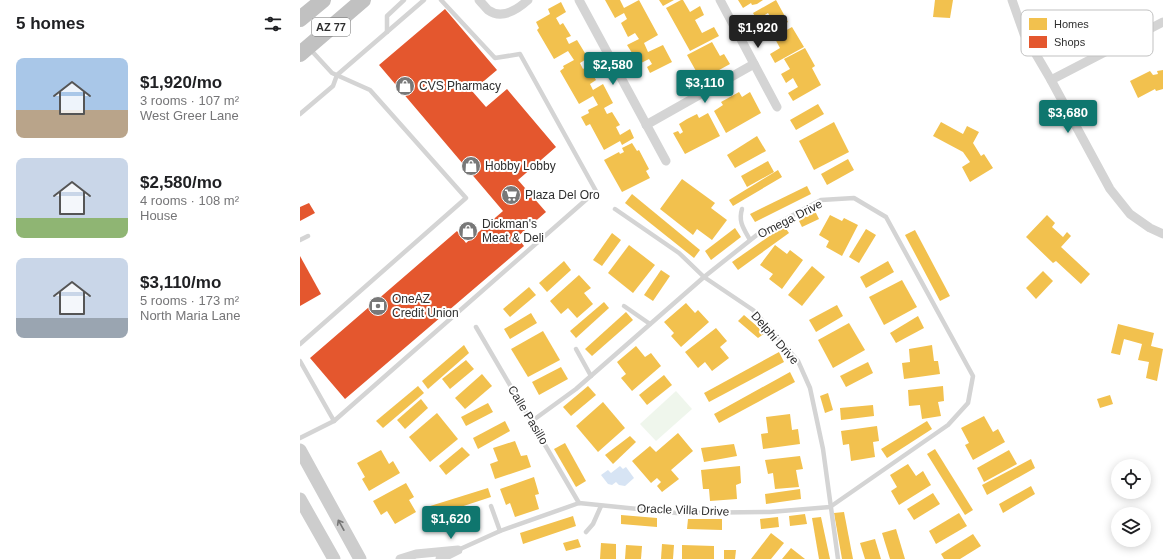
<!DOCTYPE html>
<meta charset="utf-8">
<style>
:root{--surface:#fff;--page:#f2f2f2;--text:#202124;--muted:#757577;--accent:#0f766e}
body{margin:0;font-family:Arial,sans-serif;background:var(--page);color:var(--text);height:100vh;display:flex;flex-direction:column;font-size:15px;white-space:nowrap}
*{box-sizing:border-box;margin:0}
p{font-size:13px;color:var(--muted)}
.icon{flex:none;width:22px;height:22px;fill:none;stroke:currentColor;stroke-width:2;stroke-linecap:round;stroke-linejoin:round}
.map{position:relative;flex:1;overflow:hidden}
.side{display:flex;flex-direction:column;background:var(--surface);width:300px}
.side>*{flex:none}
.tools{position:absolute;left:811px;top:459px;display:grid;gap:8px}
.tools a{display:grid;place-items:center;width:40px;height:40px;border-radius:50%;background:var(--surface);box-shadow:0 2px 10px #0003;font-size:20px}
.price{position:absolute;translate:-50% -34px;padding:0 9px;border-radius:4px;background:var(--accent);color:#fff;font-size:13px;line-height:26px;filter:drop-shadow(0 1px 2px #0008)}
.price::after{content:'';position:absolute;left:50%;top:24px;width:12px;height:9px;margin-left:-6px;background:inherit;clip-path:polygon(0 0,100% 0,50% 100%)}
.price.active{background:#222;color:#fff}
ul{padding:0;list-style:none}
li{display:flex;align-items:center;gap:12px;height:100px;padding:0 16px}
li span{display:grid;place-items:center;flex:none;width:112px;height:80px;border-radius:8px;color:#555}
li>.icon{margin-inline-start:auto}
span .icon{width:48px;height:48px;fill:#fffc;stroke-width:1}
li b{font-size:17px}
h2{display:flex;justify-content:space-between;align-items:center;height:48px;padding:0 16px;font-size:17px}
main{display:flex;flex:1;min-height:0}
.map>svg:first-child{display:block}
.green{fill:#eff6ec}
.water{fill:#d7e4f4}
.homes{fill:#f2c14e}
.shops{fill:#e4572e}
.lines{fill:none;stroke-linecap:round;stroke-linejoin:round}
.lane{stroke:#d4d4d4;stroke-width:4.5}
.street{stroke:#d4d4d4;stroke-width:9}
.secondary{stroke:#cdcdcd;stroke-width:13}
.highway{stroke:#c1c1c1;stroke-width:16}
.oneway{stroke:#767676}
.labels{text-anchor:middle;stroke-width:4;stroke-linejoin:round;paint-order:stroke}
.shield{fill:#fff;stroke:#6d6d6d;stroke-width:1}
.shield-label{font-size:11px;font-weight:bold;fill:#2f2f2f}
.poi-label{font-size:12px;fill:#2f2f2f;stroke:#fff;text-anchor:start}
.street-label{font-size:12px;fill:#2f2f2f;stroke:#fff}
.key{fill:#fff;stroke:#c1c1c1;stroke-width:1}
.key-label{font-size:11px;fill:#2f2f2f}
</style>
<main>
<section class="side">
<h2>5 homes<svg class="icon" aria-label="filters" viewBox="0 0 24 24"><path d="M4 7h16M4 17h16"/><circle cx="9" cy="7" r="2"/><circle cx="15" cy="17" r="2"/></svg></h2>
<ul>
<li><span style="background:linear-gradient(#a9c7e8 65%,#b9a48a 0)"><svg class="icon" aria-label="home" viewBox="0 0 24 24"><path d="M3 11l9-7 9 7M6 9v11h12V9"/></svg></span><div><b>$1,920/mo</b><p>3 rooms · 107 m²</p><p>West Greer Lane</p></div></li>
<li><span style="background:linear-gradient(#c9d6e8 75%,#8fb573 0)"><svg class="icon" aria-label="home" viewBox="0 0 24 24"><path d="M3 11l9-7 9 7M6 9v11h12V9"/></svg></span><div><b>$2,580/mo</b><p>4 rooms · 108 m²</p><p>House</p></div></li>
<li><span style="background:linear-gradient(#c9d6e8 75%,#9aa5b1 0)"><svg class="icon" aria-label="home" viewBox="0 0 24 24"><path d="M3 11l9-7 9 7M6 9v11h12V9"/></svg></span><div><b>$3,110/mo</b><p>5 rooms · 173 m²</p><p>North Maria Lane</p></div></li>
</ul>
</section>
<div class="map">
<svg width="863" height="559" viewBox="0 0 863 559">
<rect width="100%" height="100%" fill="#fff"/>
<polygon class="green" points="376,391 392,409 356,441 340,424"/>
<polygon class="water" points="320,466 323,469 326,467 334,478 325,486 319,485 316,482 312,485 308,484 301,475 308,470 311,473"/>
<g class="homes">
<polygon points="305,0 320,0 324,8 339,0 358,35 344,43 348,52 363,45 372,62 350,73 347,67 352,64 349,59 339,64 327,45 339,39 335,33 328,37 321,23 327,19 324,13 315,18"/>
<polygon points="359,0 374,0 363,6"/>
<polygon points="381,0 383,0 390,12 400,6 404,15 395,20 402,33 414,27 419,36 390,51 366,8"/>
<polygon points="438,0 463,0 457,4 452,5 451,3 443,8"/>
<polygon points="476,0 488,22 470,32 464,22 471,18 468,13 457,20 453,13"/>
<polygon points="635,0 653,0 650,18 633,17"/>
<polygon points="261,2 266,12 256,18 260,25 263,23 271,36 266,38 269,44 277,40 288,58 280,63 283,69 288,66 296,80 290,84 293,90 303,84 313,103 304,108 307,114 312,112 320,125 316,127 320,135 330,129 334,138 322,145 320,141 304,150 290,124 286,126 281,117 289,113 288,110 298,105 293,96 279,104 260,71 264,68 263,66 274,60 268,51 254,59 237,30 239,28 236,22 250,14 248,9"/>
<polygon points="492,27 504,47 475,63 470,54 480,48 474,37"/>
<polygon points="412,42 420,56 424,54 430,64 401,80 387,55"/>
<polygon points="505,48 515,66 512,68 521,85 493,101 488,93 498,87 493,78 486,83 481,74 490,69 484,59"/>
<polygon points="863,70 863,89 856,91 855,89 838,98 830,81 850,71 853,75 858,74 857,71"/>
<polygon points="439,92 442,97 450,92 461,113 426,133 414,111 423,105 421,102"/>
<polygon points="518,104 524,114 496,130 490,120"/>
<polygon points="408,113 420,136 385,154 373,133 378,131 380,134 383,132 379,124 387,119 397,114 399,118"/>
<polygon points="534,122 549,152 514,170 499,141"/>
<polygon points="641,122 663,134 667,126 679,132 673,143 681,156 684,154 693,168 670,182 662,167 670,162 663,152 633,136"/>
<polygon points="457,136 466,151 435,168 427,155"/>
<polygon points="332,143 337,151 339,150 349,169 346,171 350,178 322,192 304,160 319,152 320,154 324,152 322,148"/>
<polygon points="548,159 554,170 527,185 521,174"/>
<polygon points="468,161 474,172 447,187 441,176"/>
<polygon points="478,170 482,177 433,206 429,200"/>
<polygon points="382,179 415,203 411,208 427,220 412,240 397,229 393,235 360,209"/>
<polygon points="507,186 511,194 455,222 450,214"/>
<polygon points="332,194 400,250 394,258 325,203"/>
<polygon points="515,211 519,219 502,227 498,219"/>
<polygon points="530,215 542,221 544,218 558,225 542,256 526,247 529,241 519,235"/>
<polygon points="747,215 755,223 752,227 763,237 767,232 771,236 761,247 790,274 781,284 756,261 753,263 726,237"/>
<polygon points="484,226 489,233 438,270 432,262"/>
<polygon points="435,228 441,237 411,260 405,251"/>
<polygon points="566,229 576,235 559,263 549,257"/>
<polygon points="615,230 650,296 640,301 605,235"/>
<polygon points="312,233 321,240 302,266 293,260"/>
<polygon points="329,245 355,265 333,293 308,273"/>
<polygon points="475,245 487,254 490,250 503,260 482,289 469,279 473,274 460,265"/>
<polygon points="264,261 271,270 247,292 239,283"/>
<polygon points="588,261 594,272 566,288 560,277"/>
<polygon points="512,266 525,277 502,306 488,295"/>
<polygon points="361,270 370,276 353,301 344,295"/>
<polygon points="743,271 753,281 736,299 726,288"/>
<polygon points="279,275 291,288 284,293 293,304 277,318 268,308 261,314 250,301"/>
<polygon points="602,280 617,307 584,325 569,297"/>
<polygon points="229,287 236,295 210,317 203,309"/>
<polygon points="304,302 309,308 276,338 270,331"/>
<polygon points="386,303 395,313 398,310 409,322 381,347 371,336 374,333 364,322"/>
<polygon points="537,305 543,316 516,332 509,320"/>
<polygon points="326,312 333,320 292,356 285,349"/>
<polygon points="231,313 237,323 210,339 204,329"/>
<polygon points="444,315 465,333 458,338 438,321"/>
<polygon points="618,316 624,328 596,343 590,333"/>
<polygon points="549,323 565,350 533,368 518,340"/>
<polygon points="818,324 854,333 851,346 863,349 857,381 846,378 849,362 838,360 842,344 824,339 820,355 811,353"/>
<polygon points="416,328 427,341 420,347 429,358 412,371 405,362 398,368 385,352"/>
<polygon points="243,331 260,360 228,377 211,349"/>
<polygon points="164,345 169,353 128,389 122,381"/>
<polygon points="632,345 634,361 638,361 640,374 604,379 602,363 610,362 609,349"/>
<polygon points="336,346 345,357 351,353 361,366 332,391 321,378 326,374 317,362"/>
<polygon points="479,352 484,362 409,402 404,393"/>
<polygon points="166,360 174,369 150,389 142,379"/>
<polygon points="568,362 573,373 546,387 540,376"/>
<polygon points="261,367 268,379 239,395 232,382"/>
<polygon points="490,372 495,382 419,423 414,414"/>
<polygon points="182,374 192,386 165,409 155,398"/>
<polygon points="364,375 372,385 347,405 339,395"/>
<polygon points="118,386 124,393 83,428 76,421"/>
<polygon points="288,386 296,395 271,416 263,407"/>
<polygon points="643,386 644,401 638,402 641,416 622,419 620,405 609,406 608,390"/>
<polygon points="528,393 533,410 525,413 520,396"/>
<polygon points="810,395 813,404 800,408 797,399"/>
<polygon points="121,399 128,408 105,429 97,420"/>
<polygon points="303,402 325,428 298,452 276,426"/>
<polygon points="188,403 193,412 166,426 161,417"/>
<polygon points="573,405 574,416 541,420 540,408"/>
<polygon points="137,413 158,439 130,462 109,437"/>
<polygon points="490,414 492,430 498,429 500,444 463,449 461,434 468,433 466,417"/>
<polygon points="684,416 693,432 698,429 705,442 673,460 665,445 669,443 661,428"/>
<polygon points="205,421 210,431 178,449 173,438"/>
<polygon points="627,421 632,429 587,458 581,449"/>
<polygon points="577,426 579,441 573,442 575,457 551,461 549,444 543,445 541,431"/>
<polygon points="378,433 393,451 371,470 379,479 362,492 357,486 361,482 357,478 351,483 332,461 350,446 356,452"/>
<polygon points="330,436 336,442 313,464 305,455"/>
<polygon points="215,441 221,456 227,455 231,467 195,479 190,464 198,461 193,448"/>
<polygon points="265,443 286,481 276,487 254,449"/>
<polygon points="434,444 437,456 404,462 401,448"/>
<polygon points="162,447 170,455 146,475 139,466"/>
<polygon points="635,449 673,510 665,515 627,454"/>
<polygon points="81,450 89,464 93,461 100,473 69,491 62,479 65,477 57,463"/>
<polygon points="709,450 717,464 684,482 677,468"/>
<polygon points="500,456 503,469 496,470 499,487 475,489 473,473 468,474 465,460"/>
<polygon points="731,459 735,468 687,495 682,485"/>
<polygon points="608,464 616,476 623,471 631,485 599,505 591,491 597,487 590,475"/>
<polygon points="440,466 441,483 436,485 437,499 410,501 409,489 403,489 401,470"/>
<polygon points="234,477 239,494 235,495 239,509 215,517 210,503 206,505 200,489"/>
<polygon points="106,483 114,497 109,500 116,512 95,524 87,511 81,515 73,501"/>
<polygon points="731,486 735,494 703,513 699,504"/>
<polygon points="188,488 191,497 130,517 127,507"/>
<polygon points="500,489 501,499 466,504 465,494"/>
<polygon points="633,493 640,504 614,520 607,509"/>
<polygon points="544,512 553,559 542,559 534,513"/>
<polygon points="659,513 667,526 636,544 629,531"/>
<polygon points="505,514 507,524 490,526 489,516"/>
<polygon points="321,515 357,518 357,527 321,524"/>
<polygon points="273,516 276,526 223,544 220,533"/>
<polygon points="478,517 479,527 461,529 460,519"/>
<polygon points="521,517 530,559 519,559 512,518"/>
<polygon points="388,519 422,519 422,530 387,529"/>
<polygon points="596,529 605,559 590,559 582,533"/>
<polygon points="471,533 484,543 471,559 451,559"/>
<polygon points="673,534 681,546 660,559 644,559 641,554"/>
<polygon points="278,539 281,547 266,551 263,543"/>
<polygon points="575,539 581,559 565,559 560,543"/>
<polygon points="301,543 316,544 316,559 300,559"/>
<polygon points="362,544 374,545 373,559 361,559"/>
<polygon points="326,545 342,546 341,559 325,559"/>
<polygon points="382,545 414,546 414,559 382,559"/>
<polygon points="491,548 505,559 482,559"/>
<polygon points="424,550 436,550 435,559 424,559"/>
</g>
<g class="shops">
<polygon points="145,9 197,70 172,91 186,107 207,89 256,147 218,180 246,212 217,237 224,246 45,399 10,358 157,231 166,243 203,211 79,65"/>
<polygon points="9,203 15,213 0,221 0,207"/>
<polygon points="0,256 21,294 0,306"/>
</g>
<g class="lines">
<g class="lane">
<polyline points="87,32 87,16 104,0"/>
<polyline points="0,114 33,86 37,75 124,0"/>
<polyline points="315,209 379,253 404,277 453,310 498,361 510,388 523,449 538,559"/>
<path d="M 442,209 C 438,222 444,229 450,240"/>
<polyline points="0,240 8,236"/>
<polyline points="324,306 350,324"/>
<polyline points="176,327 279,503"/>
<polyline points="0,344 166,198 70,90 32,73 9,48"/>
<polyline points="276,349 291,376"/>
<polyline points="0,361 34,421 296,191 220,54 195,58 141,0"/>
<polyline points="0,438 34,421"/>
<polyline points="191,506 200,531"/>
<polyline points="286,532 293,524 301,506"/>
<polyline points="158,550 200,531 279,503 377,513 470,512 530,507 648,425 668,403 673,376 586,217 554,198 521,200 458,234 404,277 276,389 232,421"/>
</g>
<g class="street">
<path d="M 179,0 C 182,3 185,7 188,10 C 202,20 217,10 228,0"/>
<polyline points="279,0 366,161"/>
<polyline points="420,0 477,107"/>
<polyline points="712,0 724,34 751,80 810,189 830,214 850,228 863,234"/>
<polyline points="751,80 863,22"/>
<polyline points="346,125 454,64"/>
<polyline points="100,559 116,554 158,550 140,559"/>
</g>
<g class="secondary">
<polyline points="0,450 60,559"/>
<polyline points="0,499 34,559"/>
</g>
<g class="highway">
<polyline points="0,19 23,0"/>
<polyline points="0,54 63,0"/>
</g>
</g>
<defs><path id="oneway-shaft" d="M-6 0H5M1.5-3L5.5 0L1.5 3" fill="none" stroke-width="1.6" stroke-linecap="round" stroke-linejoin="round"/></defs>
<use class="oneway" href="#oneway-shaft" transform="translate(41 525) rotate(-119)"/>
<defs>
<symbol id="shop-disc" viewBox="-11 -11 22 22"><circle r="9.5" fill="#787878" stroke="#fff"/><path d="M-5-2.5h2.3a2.7 3.5 0 0 1 5.4 0H5L5.5 6h-11ZM-1.5-2.5h3a1.5 2.3 0 0 0-3 0Z" fill="#fff"/></symbol>
<symbol id="supermarket-disc" viewBox="-11 -11 22 22"><circle r="9.5" fill="#787878" stroke="#fff"/><path d="M-6-5.5h2.5l.6 2H6L4.5 2H-2.5L-4.4-4H-6ZM-1.5 3.2a1.3 1.3 0 1 0 .1 0ZM3 3.2a1.3 1.3 0 1 0 .1 0Z" fill="#fff"/></symbol>
<symbol id="bank-disc" viewBox="-11 -11 22 22"><circle r="9.5" fill="#787878" stroke="#fff"/><path d="M-6-4H6V4H-6ZM0-2.3a2.3 2.3 0 1 0 0 4.6a2.3 2.3 0 1 0 0-4.6Z" fill="#fff"/></symbol>
</defs>
<g fill-rule="evenodd">
<use href="#shop-disc" x="94" y="75" width="22" height="22"/>
<use href="#shop-disc" x="160" y="155" width="22" height="22"/>
<use href="#supermarket-disc" x="200" y="184" width="22" height="22"/>
<use href="#shop-disc" x="157" y="220" width="22" height="22"/>
<use href="#bank-disc" x="67" y="295" width="22" height="22"/>
</g>
<g class="labels">
<rect class="shield" x="12" y="18" width="38" height="18" rx="3"/>
<g class="shield-label">
<text x="31" y="31">AZ 77</text>
</g>
<g class="poi-label">
<text x="119" y="90">CVS Pharmacy</text>
<text x="185" y="170">Hobby Lobby</text>
<text x="225" y="199">Plaza Del Oro</text>
<text x="182" y="228">Dickman's<tspan x="182" dy="14">Meat &amp; Deli</tspan></text>
<text x="92" y="303">OneAZ<tspan x="92" dy="14">Credit Union</tspan></text>
</g>
<g class="street-label">
<text transform="translate(490 219) rotate(-27)" y="4">Omega Drive</text>
<text transform="translate(475 338) rotate(49)" y="4">Delphi Drive</text>
<text transform="translate(228 415) rotate(59)" y="4">Calle Pasillo</text>
<text transform="translate(383 510) rotate(2)" y="4">Oracle Villa Drive</text>
</g>
</g>
<rect x="721" y="10" width="132" height="46" rx="6" class="key"/>
<rect x="729" y="18" width="18" height="12" fill="#f2c14e"/>
<rect x="729" y="36" width="18" height="12" fill="#e4572e"/>
<g class="key-label">
<text x="754" y="28">Homes</text>
<text x="754" y="46">Shops</text>
</g>
</svg>
<div class="tools">
<a><svg class="icon" aria-label="locate" viewBox="0 0 24 24"><circle cx="12" cy="12" r="6"/><path d="M12 2v4M12 18v4M2 12h4M18 12h4"/></svg></a>
<a><svg class="icon" aria-label="layers" viewBox="0 0 24 24"><path d="M12 4l9 5-9 5-9-5zM3 14l9 5 9-5"/></svg></a>
</div>
<b class="price active" style="left:458px;top:49px">$1,920</b>
<b class="price" style="left:313px;top:86px">$2,580</b>
<b class="price" style="left:405px;top:104px">$3,110</b>
<b class="price" style="left:768px;top:134px">$3,680</b>
<b class="price" style="left:151px;top:540px">$1,620</b>
</div>
</main>
